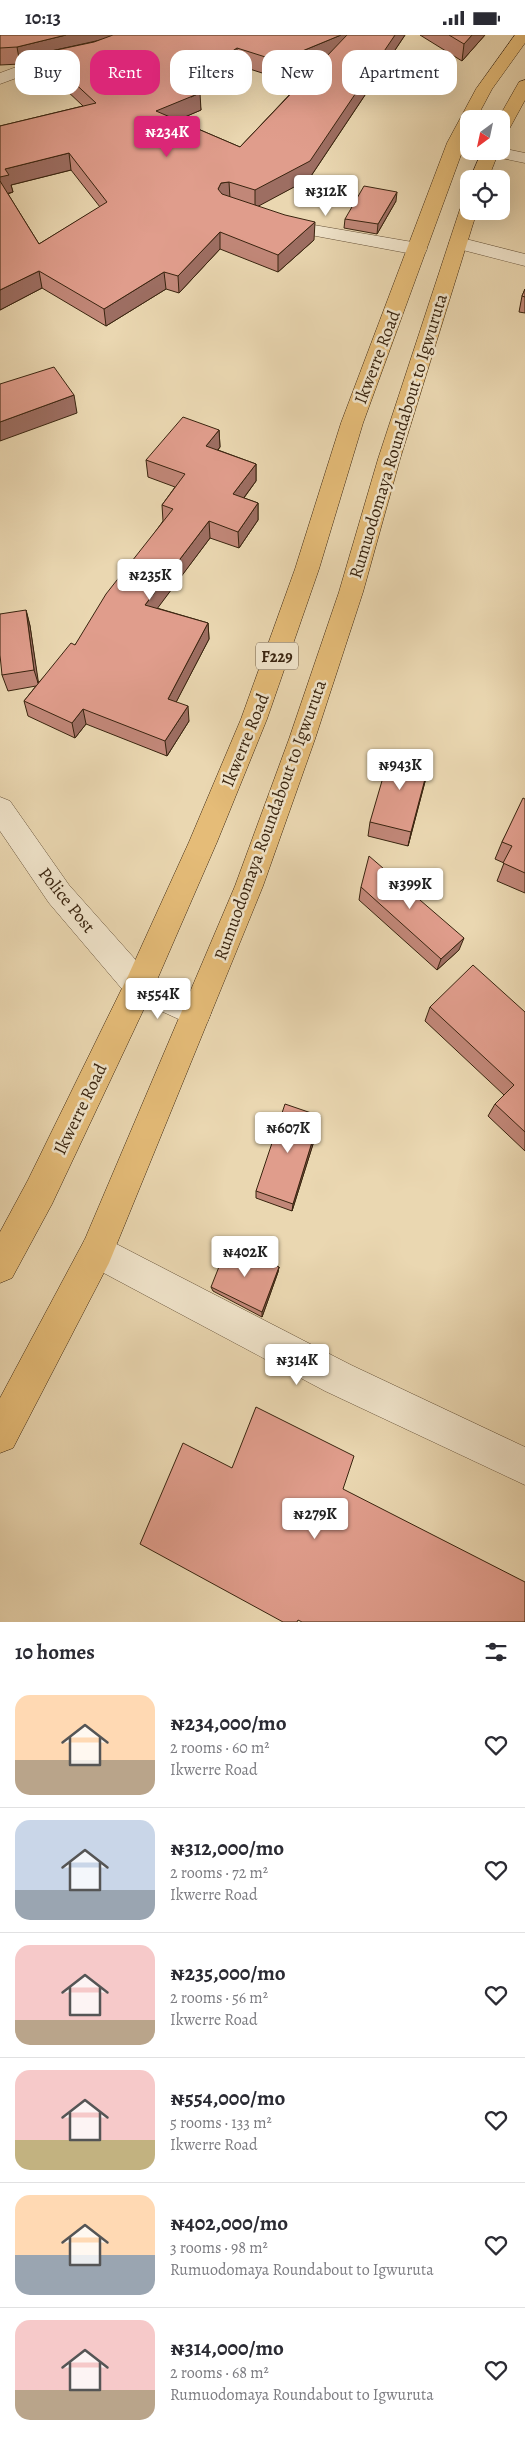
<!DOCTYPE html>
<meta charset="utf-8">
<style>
:root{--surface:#fff;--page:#f7f7f7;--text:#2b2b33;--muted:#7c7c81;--line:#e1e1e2;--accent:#db2777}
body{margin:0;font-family:Alegreya,serif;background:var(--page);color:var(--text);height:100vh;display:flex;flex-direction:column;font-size:19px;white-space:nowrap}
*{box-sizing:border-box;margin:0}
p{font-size:16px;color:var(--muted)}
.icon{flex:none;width:28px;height:28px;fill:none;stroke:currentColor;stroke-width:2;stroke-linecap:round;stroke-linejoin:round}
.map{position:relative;height:1587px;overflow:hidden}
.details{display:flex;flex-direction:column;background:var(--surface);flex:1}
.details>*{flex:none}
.banner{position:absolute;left:15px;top:15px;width:495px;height:45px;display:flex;gap:10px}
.needle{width:32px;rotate:213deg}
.fabs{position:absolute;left:460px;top:75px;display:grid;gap:10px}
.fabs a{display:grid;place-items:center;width:50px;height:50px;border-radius:10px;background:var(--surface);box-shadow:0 5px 20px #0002;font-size:25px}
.price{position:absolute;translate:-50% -42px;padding:0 11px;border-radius:5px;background:#fff;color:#222;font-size:16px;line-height:32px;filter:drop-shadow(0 1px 2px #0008)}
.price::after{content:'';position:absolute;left:50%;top:30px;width:15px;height:11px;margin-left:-8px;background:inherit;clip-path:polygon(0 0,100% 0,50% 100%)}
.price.current{background:var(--accent);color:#fff}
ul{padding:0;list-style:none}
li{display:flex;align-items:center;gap:15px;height:125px;padding:0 15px}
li+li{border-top:1px solid var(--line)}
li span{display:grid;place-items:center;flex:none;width:140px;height:100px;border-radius:15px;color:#555}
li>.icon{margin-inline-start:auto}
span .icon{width:60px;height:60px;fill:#fffc;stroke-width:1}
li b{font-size:21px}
h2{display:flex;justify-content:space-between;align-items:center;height:60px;padding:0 15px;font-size:21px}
.tag{padding:0 18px;border-radius:15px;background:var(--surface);box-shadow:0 5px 20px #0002;font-size:18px;line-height:45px}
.tag.current{background:var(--accent);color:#fff}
.status{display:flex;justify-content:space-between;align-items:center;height:35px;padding:0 25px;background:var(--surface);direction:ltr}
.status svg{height:14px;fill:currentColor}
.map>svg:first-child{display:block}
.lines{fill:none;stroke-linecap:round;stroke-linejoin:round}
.minor-casing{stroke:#655138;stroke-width:1}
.major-casing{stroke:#39240f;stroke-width:1}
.minor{fill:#f1e5cc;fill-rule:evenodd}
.major{fill:#e5bc78;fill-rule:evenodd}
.wall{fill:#c18778;stroke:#39240f;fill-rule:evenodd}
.shaded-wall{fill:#9d6e62;stroke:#39240f}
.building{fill:#e09d8c;stroke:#39240f}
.labels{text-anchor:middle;stroke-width:5;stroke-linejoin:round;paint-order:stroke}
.shield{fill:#f1e5cc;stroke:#705e48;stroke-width:1}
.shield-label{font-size:16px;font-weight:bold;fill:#39240f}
.street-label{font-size:18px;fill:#39240f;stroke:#f1e5cc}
</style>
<div class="status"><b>10:13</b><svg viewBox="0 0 49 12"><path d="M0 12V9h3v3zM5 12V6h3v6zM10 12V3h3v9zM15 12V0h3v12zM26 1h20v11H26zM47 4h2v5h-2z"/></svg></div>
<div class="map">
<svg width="525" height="1587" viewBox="0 0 525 1587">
<rect width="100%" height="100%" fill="#ead7b1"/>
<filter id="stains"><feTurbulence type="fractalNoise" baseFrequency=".004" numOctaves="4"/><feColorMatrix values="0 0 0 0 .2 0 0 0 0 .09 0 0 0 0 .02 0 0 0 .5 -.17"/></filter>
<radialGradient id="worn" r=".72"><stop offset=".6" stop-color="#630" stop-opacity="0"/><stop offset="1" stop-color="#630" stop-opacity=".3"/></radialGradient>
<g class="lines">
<defs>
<g id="minor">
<polygon points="129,0 152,0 149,3 95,22 38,35 0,49 0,38 27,28 85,15"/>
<polygon points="501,113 525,118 525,128 487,120 485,116 501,116"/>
<polygon points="279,184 418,208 425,210 427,214 425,218 418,220 273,193 270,189 273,185"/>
<polygon points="458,202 525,219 525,231 451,212 449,208 451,204"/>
<polygon points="0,762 10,766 69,850 150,941 207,968 211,978 207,988 196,992 128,961 49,868 0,796"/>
<polygon points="97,1199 351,1330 525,1412 525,1450 325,1356 85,1228 80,1216 85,1204"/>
</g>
<g id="major">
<polygon points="515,0 525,0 525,8 492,54 476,84 469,84 469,98 363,388 319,534 267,684 217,807 150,961 52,1169 12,1243 0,1248 0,1197 28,1145 128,941 189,807 241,684 295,534 341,388 447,108 476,54"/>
<polygon points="525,45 525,65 507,98 501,99 501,84 498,84 519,47"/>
<polygon points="482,116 499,116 488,144 470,144"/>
<polygon points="469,169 469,176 477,176 400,424 363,557 315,704 263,851 109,1228 13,1413 0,1418 0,1363 85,1204 235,851 289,704 339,557 378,424 460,174 463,170"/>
</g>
</defs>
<use href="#minor" class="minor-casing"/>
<use href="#major" class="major-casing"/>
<use href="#minor" class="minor"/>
<use href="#major" class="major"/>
</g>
<g class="wall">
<path d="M 0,0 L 405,0 L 309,144 L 257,171 L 314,205 L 278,237 L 220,214 L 179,258 L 166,254 L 106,291 L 42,253 L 0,275 L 0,91 L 83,71 L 45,35 L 43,23 L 20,29 L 0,30 ZM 324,23 L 240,112 L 177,85 L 201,75 L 198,57 L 237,30 L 278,43 ZM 71,135 L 100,172 L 39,209 L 8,159 L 13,157 L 11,150 Z"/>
<polygon points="420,0 485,0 462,26"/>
<polygon points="396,166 377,199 344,193 345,184"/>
<polygon points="525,254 525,278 519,277 522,261"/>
<polygon points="219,395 220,412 218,415 256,429 256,446 244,463 258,468 258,485 239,513 210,503 157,573 208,588 209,604 176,667 189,686 167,721 86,689 75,703 28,681 24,666 36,651 8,656 2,640 26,575 30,591 38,648 75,610 163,486 162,470 175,452 148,442 146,425"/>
<polygon points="427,739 408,811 368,801 370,787"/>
<polygon points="525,764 525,858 497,846 504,828 495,824 502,807"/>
<polygon points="361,852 459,915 437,935 359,865"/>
<polygon points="430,972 525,977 525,1116 488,1081 495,1069 504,1060 425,986"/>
<polygon points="319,1090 292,1176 256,1163 256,1156"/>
<polygon points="279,1232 278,1237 262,1282 213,1256 211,1252"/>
</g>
<g class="shaded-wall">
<polygon points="66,0 123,0 42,18 43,23 20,29 17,12"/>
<polygon points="341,0 350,0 349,13 278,43 278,26"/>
<polygon points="395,0 405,0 309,144 255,173 255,155"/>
<polygon points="472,0 485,0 462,26 464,9"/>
<polygon points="237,13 237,30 191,62 200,58 201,75 157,94 156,76 185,48"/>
<polygon points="69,118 71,135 11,150 13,157 1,160 0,153 0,142 5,134"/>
<polygon points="229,147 230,164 222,166 218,154 221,148"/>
<polygon points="397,157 396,166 377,199 378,189"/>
<polygon points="315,187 314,205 278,237 278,220"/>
<polygon points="220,197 220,214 179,258 178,241"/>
<polygon points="39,236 42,253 0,275 0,255"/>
<polygon points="164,237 166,254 106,291 104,274"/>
<polygon points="74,360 77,378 0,406 0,387"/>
<polygon points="219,395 220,412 207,428 206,411"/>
<polygon points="256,429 256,446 234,476 233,459"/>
<polygon points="258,468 258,485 239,513 238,497"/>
<polygon points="209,486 210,503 148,586 145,570"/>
<polygon points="26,575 30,591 39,651 34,635"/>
<polygon points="208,588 209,604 170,679 168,664"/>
<polygon points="188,671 189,686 167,721 165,706"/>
<polygon points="83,674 86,689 75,703 72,688"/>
<polygon points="430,725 427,739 408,811 411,797"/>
<polygon points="464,903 459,915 437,935 441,924"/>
<polygon points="320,1081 319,1090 292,1176 293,1169"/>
<polygon points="279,1232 278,1237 262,1282 262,1277"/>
</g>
<g class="building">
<polygon points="0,0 66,0 17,12 0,13"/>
<polygon points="113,0 341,0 278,26 237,13 185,48 200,58 156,76 240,112 347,0 395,0 310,126 255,155 229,147 221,148 218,154 222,159 285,180 315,187 278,220 220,197 178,241 164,237 104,274 39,236 0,255 0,146 39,209 107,167 69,118 5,134 9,140 0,142 0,91 96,68 42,18 94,7"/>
<polygon points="449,0 472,0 464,9"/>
<polygon points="364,151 397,157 378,189 345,184"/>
<polygon points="525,254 525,262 522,261"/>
<polygon points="54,332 74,360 0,387 0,349"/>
<polygon points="183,382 219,395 206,411 256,429 233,459 258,468 238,497 209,486 145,570 208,588 168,664 188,671 165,706 83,674 72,688 24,666 71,608 75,610 106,559 173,474 162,470 185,439 146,425"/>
<polygon points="26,575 34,635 2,640 0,620 0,579"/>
<polygon points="391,715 430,725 411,797 370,787"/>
<polygon points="523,763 525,764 525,838 503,828 512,811 502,807"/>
<polygon points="369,821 464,903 441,924 361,852"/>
<polygon points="473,930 525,977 525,1097 495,1069 514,1050 430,972"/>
<polygon points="285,1069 320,1081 293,1169 256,1156"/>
<polygon points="228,1209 279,1232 262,1277 211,1252"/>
<polygon points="256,1372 354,1421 343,1454 525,1547 525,1587 302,1587 298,1585 297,1587 283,1587 140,1509 183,1408 232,1433"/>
</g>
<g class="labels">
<rect class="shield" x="256" y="607.5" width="42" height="27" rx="4"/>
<g class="shield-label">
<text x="277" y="627">F229</text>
</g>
<g class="street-label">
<text transform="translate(377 322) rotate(-69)" y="6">Ikwerre Road</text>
<text transform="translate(398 401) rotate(-73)" y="6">Rumuodomaya Roundabout to Igwuruta</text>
<text transform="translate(245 705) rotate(-68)" y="6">Ikwerre Road</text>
<text transform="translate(270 785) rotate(-70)" y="6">Rumuodomaya Roundabout to Igwuruta</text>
<text transform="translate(67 865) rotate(51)" y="6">Police Post</text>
<text transform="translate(80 1074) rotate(-64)" y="6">Ikwerre Road</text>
</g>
</g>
<rect width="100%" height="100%" filter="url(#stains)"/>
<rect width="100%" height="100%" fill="url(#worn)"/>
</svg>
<div class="fabs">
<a><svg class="needle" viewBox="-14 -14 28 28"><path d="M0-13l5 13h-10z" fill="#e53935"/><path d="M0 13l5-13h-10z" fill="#7c7c81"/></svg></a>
<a><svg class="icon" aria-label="locate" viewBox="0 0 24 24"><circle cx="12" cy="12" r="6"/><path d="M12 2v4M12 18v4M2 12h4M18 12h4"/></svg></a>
</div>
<b class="price current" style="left:167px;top:123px">₦234K</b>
<b class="price" style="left:326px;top:182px">₦312K</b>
<b class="price" style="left:150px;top:566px">₦235K</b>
<b class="price" style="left:400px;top:756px">₦943K</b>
<b class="price" style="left:410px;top:875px">₦399K</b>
<b class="price" style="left:158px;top:985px">₦554K</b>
<b class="price" style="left:288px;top:1119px">₦607K</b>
<b class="price" style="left:245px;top:1243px">₦402K</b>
<b class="price" style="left:297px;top:1351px">₦314K</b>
<b class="price" style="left:315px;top:1505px">₦279K</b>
<div class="banner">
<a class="tag">Buy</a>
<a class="tag current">Rent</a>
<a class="tag">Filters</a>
<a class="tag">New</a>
<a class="tag">Apartment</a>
</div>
</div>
<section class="details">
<h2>10 homes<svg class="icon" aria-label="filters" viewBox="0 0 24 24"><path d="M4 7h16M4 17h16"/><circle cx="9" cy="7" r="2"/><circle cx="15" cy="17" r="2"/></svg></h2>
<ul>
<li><span style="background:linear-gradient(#ffd9b3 65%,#b9a48a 0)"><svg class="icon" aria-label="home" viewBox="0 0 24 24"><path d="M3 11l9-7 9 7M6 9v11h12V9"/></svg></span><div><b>₦234,000/mo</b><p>2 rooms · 60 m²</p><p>Ikwerre Road</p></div><svg class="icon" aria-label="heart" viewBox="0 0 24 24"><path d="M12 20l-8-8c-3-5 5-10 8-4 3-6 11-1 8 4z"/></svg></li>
<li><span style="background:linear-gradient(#c9d6e8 70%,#9aa5b1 0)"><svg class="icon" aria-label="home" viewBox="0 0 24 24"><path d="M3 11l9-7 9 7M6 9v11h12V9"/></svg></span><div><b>₦312,000/mo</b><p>2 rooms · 72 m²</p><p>Ikwerre Road</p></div><svg class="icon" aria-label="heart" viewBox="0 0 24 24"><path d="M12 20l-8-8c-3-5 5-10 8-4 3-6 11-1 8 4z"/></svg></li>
<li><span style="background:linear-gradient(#f6c9c9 75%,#b9a48a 0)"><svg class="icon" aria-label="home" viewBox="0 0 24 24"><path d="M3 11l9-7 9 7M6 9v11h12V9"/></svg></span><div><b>₦235,000/mo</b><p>2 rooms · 56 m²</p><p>Ikwerre Road</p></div><svg class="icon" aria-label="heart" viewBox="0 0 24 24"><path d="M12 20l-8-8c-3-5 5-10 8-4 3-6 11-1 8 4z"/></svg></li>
<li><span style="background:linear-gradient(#f6c9c9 70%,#c2b280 0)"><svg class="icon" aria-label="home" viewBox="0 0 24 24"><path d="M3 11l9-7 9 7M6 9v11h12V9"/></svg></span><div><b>₦554,000/mo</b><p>5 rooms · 133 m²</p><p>Ikwerre Road</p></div><svg class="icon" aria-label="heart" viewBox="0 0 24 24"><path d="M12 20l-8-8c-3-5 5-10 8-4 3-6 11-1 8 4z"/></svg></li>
<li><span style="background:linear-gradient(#ffd9b3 60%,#9aa5b1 0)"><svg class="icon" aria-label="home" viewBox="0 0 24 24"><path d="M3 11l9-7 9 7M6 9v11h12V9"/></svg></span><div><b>₦402,000/mo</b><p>3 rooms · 98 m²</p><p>Rumuodomaya Roundabout to Igwuruta</p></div><svg class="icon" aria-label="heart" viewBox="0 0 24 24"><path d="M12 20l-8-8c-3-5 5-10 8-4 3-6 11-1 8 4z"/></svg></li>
<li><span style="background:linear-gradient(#f6c9c9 70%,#b9a48a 0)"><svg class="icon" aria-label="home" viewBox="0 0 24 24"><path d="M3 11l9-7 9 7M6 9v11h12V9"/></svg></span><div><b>₦314,000/mo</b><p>2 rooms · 68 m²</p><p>Rumuodomaya Roundabout to Igwuruta</p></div><svg class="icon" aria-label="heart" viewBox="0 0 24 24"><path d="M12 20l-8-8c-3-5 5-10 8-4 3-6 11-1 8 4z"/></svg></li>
</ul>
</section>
